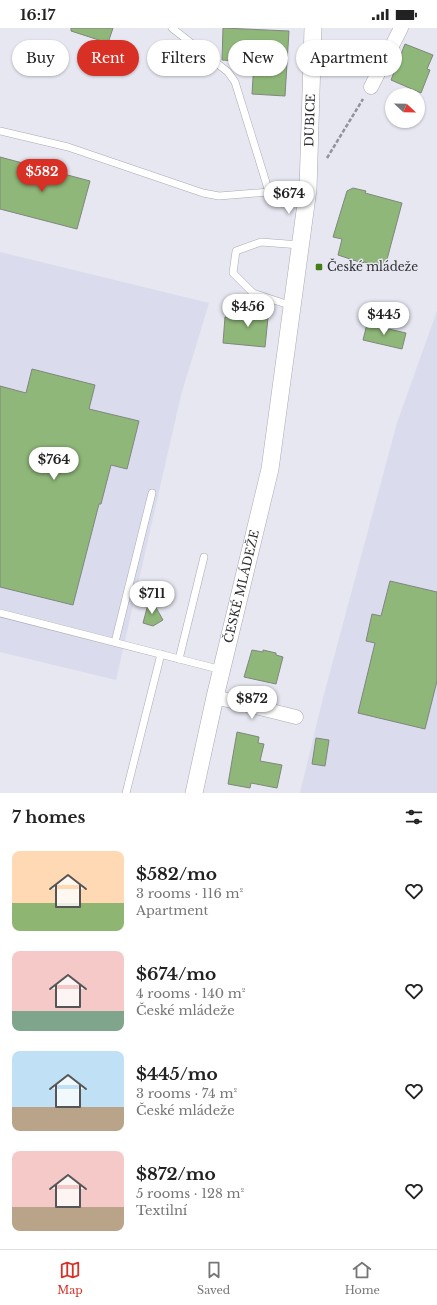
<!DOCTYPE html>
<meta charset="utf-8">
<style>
:root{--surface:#fff;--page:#f2f2f2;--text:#222;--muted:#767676;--line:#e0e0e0;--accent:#d93025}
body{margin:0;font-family:"Libre Baskerville",serif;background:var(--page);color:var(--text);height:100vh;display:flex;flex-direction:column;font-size:15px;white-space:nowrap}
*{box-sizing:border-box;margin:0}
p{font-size:13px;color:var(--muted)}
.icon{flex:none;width:22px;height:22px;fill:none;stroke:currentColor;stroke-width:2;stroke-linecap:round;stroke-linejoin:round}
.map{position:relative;height:765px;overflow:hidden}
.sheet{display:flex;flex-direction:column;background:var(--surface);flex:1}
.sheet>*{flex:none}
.hud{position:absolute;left:12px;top:12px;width:413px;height:36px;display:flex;gap:8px}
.needle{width:26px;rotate:112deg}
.tools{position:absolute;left:385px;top:60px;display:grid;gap:8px}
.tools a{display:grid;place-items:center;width:40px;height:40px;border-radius:50%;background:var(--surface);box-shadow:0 1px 3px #0004;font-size:20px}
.price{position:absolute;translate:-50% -34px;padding:0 9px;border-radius:14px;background:#fff;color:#222;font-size:13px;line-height:26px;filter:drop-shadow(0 1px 2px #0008)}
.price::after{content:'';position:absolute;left:50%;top:24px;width:12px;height:9px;margin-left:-6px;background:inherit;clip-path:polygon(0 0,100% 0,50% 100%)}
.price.on{background:var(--accent);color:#fff}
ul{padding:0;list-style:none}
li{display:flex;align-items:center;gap:12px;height:100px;padding:0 12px}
li span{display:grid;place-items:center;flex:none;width:112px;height:80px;border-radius:8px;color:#555}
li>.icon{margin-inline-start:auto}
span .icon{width:48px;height:48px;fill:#fffc;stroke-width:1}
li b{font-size:17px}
h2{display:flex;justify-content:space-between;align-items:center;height:48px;padding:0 12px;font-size:17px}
.chip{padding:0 14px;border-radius:18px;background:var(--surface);box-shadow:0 1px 3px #0004;font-size:14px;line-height:36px}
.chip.on{background:var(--accent);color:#fff}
.status{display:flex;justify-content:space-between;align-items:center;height:28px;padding:0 20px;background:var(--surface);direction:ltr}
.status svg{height:11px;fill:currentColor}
.tabs{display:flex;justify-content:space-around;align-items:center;height:56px;border-top:1px solid var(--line);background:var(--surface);font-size:11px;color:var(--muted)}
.tabs a{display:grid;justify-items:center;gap:2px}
.tabs .on{color:var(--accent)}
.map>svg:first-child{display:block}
.built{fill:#dadbed}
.building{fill:#8fb779;stroke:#81867e}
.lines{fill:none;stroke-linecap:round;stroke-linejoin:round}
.service-casing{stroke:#a9aab3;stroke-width:8}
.minor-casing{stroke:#a9aab3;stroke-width:15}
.tertiary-casing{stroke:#a9aab3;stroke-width:18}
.path{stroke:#929299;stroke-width:2.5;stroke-dasharray:4 2;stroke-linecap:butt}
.service{stroke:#fff;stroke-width:7}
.minor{stroke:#fff;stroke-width:14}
.tertiary{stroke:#fff;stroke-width:17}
.poi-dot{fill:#457d15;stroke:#e6e7f1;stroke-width:1.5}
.labels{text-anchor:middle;stroke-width:3;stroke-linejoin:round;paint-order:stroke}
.street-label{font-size:12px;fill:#303034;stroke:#e6e7f1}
.poi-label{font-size:12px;fill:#303034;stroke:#e6e7f1;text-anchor:start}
</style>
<div class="status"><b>16:17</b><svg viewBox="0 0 49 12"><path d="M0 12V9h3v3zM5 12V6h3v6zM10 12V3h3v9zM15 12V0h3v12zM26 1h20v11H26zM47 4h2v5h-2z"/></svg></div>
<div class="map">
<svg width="437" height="765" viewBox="0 0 437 765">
<rect width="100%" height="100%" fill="#e6e7f1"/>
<g class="built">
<polygon points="0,224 209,275 181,367 116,652 0,624"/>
<polygon points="437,283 437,765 300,765 323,670 397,395"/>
</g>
<g class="building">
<polygon points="71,0 113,0 108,15 71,3"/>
<polygon points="223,0 289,3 285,68 252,66 254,34 222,32"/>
<polygon points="405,16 433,27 427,41 430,42 421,65 391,52"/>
<polygon points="0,129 90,153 77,201 0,181"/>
<polygon points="353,160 366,163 365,165 402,175 385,239 364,234 363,235 353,232 338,227 342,211 333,209 347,163"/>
<polygon points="248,278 269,280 265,319 223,315 225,289 247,290"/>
<polygon points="367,296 406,305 402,321 363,312"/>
<polygon points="32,341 95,357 89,381 139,393 127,441 111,437 101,476 99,476 73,577 0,559 0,358 26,365"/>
<polygon points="390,553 437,564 437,653 425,701 358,685 375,615 366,613 372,586 381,588"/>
<polygon points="150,569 163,592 153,598 143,595"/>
<polygon points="252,622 263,624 263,622 276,625 276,627 283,629 276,656 244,649"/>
<polygon points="237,704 259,709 258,715 264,716 260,733 282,737 277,760 251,755 250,760 228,756"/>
<polygon points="316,710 329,712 325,738 312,736"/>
</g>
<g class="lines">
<defs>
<g id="service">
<polyline points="172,0 228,44 235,54 269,164"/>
<polyline points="0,103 68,119 203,165 219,168 307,161"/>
<polyline points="292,278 253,265 233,245 236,223 261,214 300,217"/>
<polyline points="0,585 222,642"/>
<polyline points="115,614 152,465"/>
<polyline points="179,631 204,529"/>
<polyline points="126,765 161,626"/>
</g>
<g id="minor">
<polyline points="371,59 401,0"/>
<polyline points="215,669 296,689"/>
</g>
<g id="tertiary">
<path id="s1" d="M 194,765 L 215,669 L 270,441 L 308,161 L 313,0"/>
</g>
</defs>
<use href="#service" class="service-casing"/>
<use href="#minor" class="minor-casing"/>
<use href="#tertiary" class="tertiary-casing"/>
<polyline class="path" points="327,130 363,71"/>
<use href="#service" class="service"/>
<use href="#minor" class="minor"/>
<use href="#tertiary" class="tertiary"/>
</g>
<rect class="poi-dot" x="315" y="235" width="8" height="8" rx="2"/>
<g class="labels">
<g class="street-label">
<text dy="4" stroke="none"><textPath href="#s1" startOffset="684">DUBICE</textPath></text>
<text dy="4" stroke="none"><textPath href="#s1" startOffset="212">ČESKÉ MLÁDEŽE</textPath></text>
</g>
<g class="poi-label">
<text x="327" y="243">České mládeže</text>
</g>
</g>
</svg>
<div class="tools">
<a><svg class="needle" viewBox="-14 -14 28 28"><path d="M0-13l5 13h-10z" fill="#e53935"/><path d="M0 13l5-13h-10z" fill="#767676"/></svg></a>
</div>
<b class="price on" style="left:42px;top:165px">$582</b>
<b class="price" style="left:289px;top:187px">$674</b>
<b class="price" style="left:248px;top:300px">$456</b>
<b class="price" style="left:384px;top:308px">$445</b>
<b class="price" style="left:54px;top:453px">$764</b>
<b class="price" style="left:152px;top:587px">$711</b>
<b class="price" style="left:252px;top:692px">$872</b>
<div class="hud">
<a class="chip">Buy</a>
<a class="chip on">Rent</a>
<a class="chip">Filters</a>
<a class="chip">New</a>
<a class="chip">Apartment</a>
</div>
</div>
<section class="sheet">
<h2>7 homes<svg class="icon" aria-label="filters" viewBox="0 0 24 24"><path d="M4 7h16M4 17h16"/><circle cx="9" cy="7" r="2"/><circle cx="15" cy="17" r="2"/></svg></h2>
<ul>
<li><span style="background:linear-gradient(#ffd9b3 65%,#8fb573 0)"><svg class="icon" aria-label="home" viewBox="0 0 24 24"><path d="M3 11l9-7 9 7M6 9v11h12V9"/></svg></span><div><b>$582/mo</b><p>3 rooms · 116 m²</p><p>Apartment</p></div><svg class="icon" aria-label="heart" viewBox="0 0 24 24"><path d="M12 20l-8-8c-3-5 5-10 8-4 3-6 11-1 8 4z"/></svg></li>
<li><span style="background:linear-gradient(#f6c9c9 75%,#7fa58c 0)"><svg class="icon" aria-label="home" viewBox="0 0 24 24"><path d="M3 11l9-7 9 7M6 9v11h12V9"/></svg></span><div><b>$674/mo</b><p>4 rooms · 140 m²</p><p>České mládeže</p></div><svg class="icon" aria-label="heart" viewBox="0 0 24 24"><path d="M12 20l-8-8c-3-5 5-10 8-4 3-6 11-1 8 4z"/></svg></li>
<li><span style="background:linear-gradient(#bfe0f5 70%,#b9a48a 0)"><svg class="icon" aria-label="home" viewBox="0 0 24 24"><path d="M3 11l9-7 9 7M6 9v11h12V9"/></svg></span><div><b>$445/mo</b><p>3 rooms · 74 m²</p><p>České mládeže</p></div><svg class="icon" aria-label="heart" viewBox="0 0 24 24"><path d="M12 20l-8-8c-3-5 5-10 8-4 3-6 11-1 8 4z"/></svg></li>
<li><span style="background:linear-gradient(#f6c9c9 70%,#b9a48a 0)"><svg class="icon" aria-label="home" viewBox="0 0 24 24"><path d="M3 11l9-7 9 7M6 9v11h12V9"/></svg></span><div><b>$872/mo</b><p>5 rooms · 128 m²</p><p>Textilní</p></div><svg class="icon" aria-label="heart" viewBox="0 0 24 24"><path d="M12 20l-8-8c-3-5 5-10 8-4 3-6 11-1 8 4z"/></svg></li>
</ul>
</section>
<nav class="tabs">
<a class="on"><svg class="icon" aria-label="map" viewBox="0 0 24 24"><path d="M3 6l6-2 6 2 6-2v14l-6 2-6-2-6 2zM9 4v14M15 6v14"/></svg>Map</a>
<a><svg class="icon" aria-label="saved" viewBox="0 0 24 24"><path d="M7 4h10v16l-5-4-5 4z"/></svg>Saved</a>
<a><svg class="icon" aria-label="home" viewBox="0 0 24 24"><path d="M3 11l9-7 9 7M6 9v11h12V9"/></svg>Home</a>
</nav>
